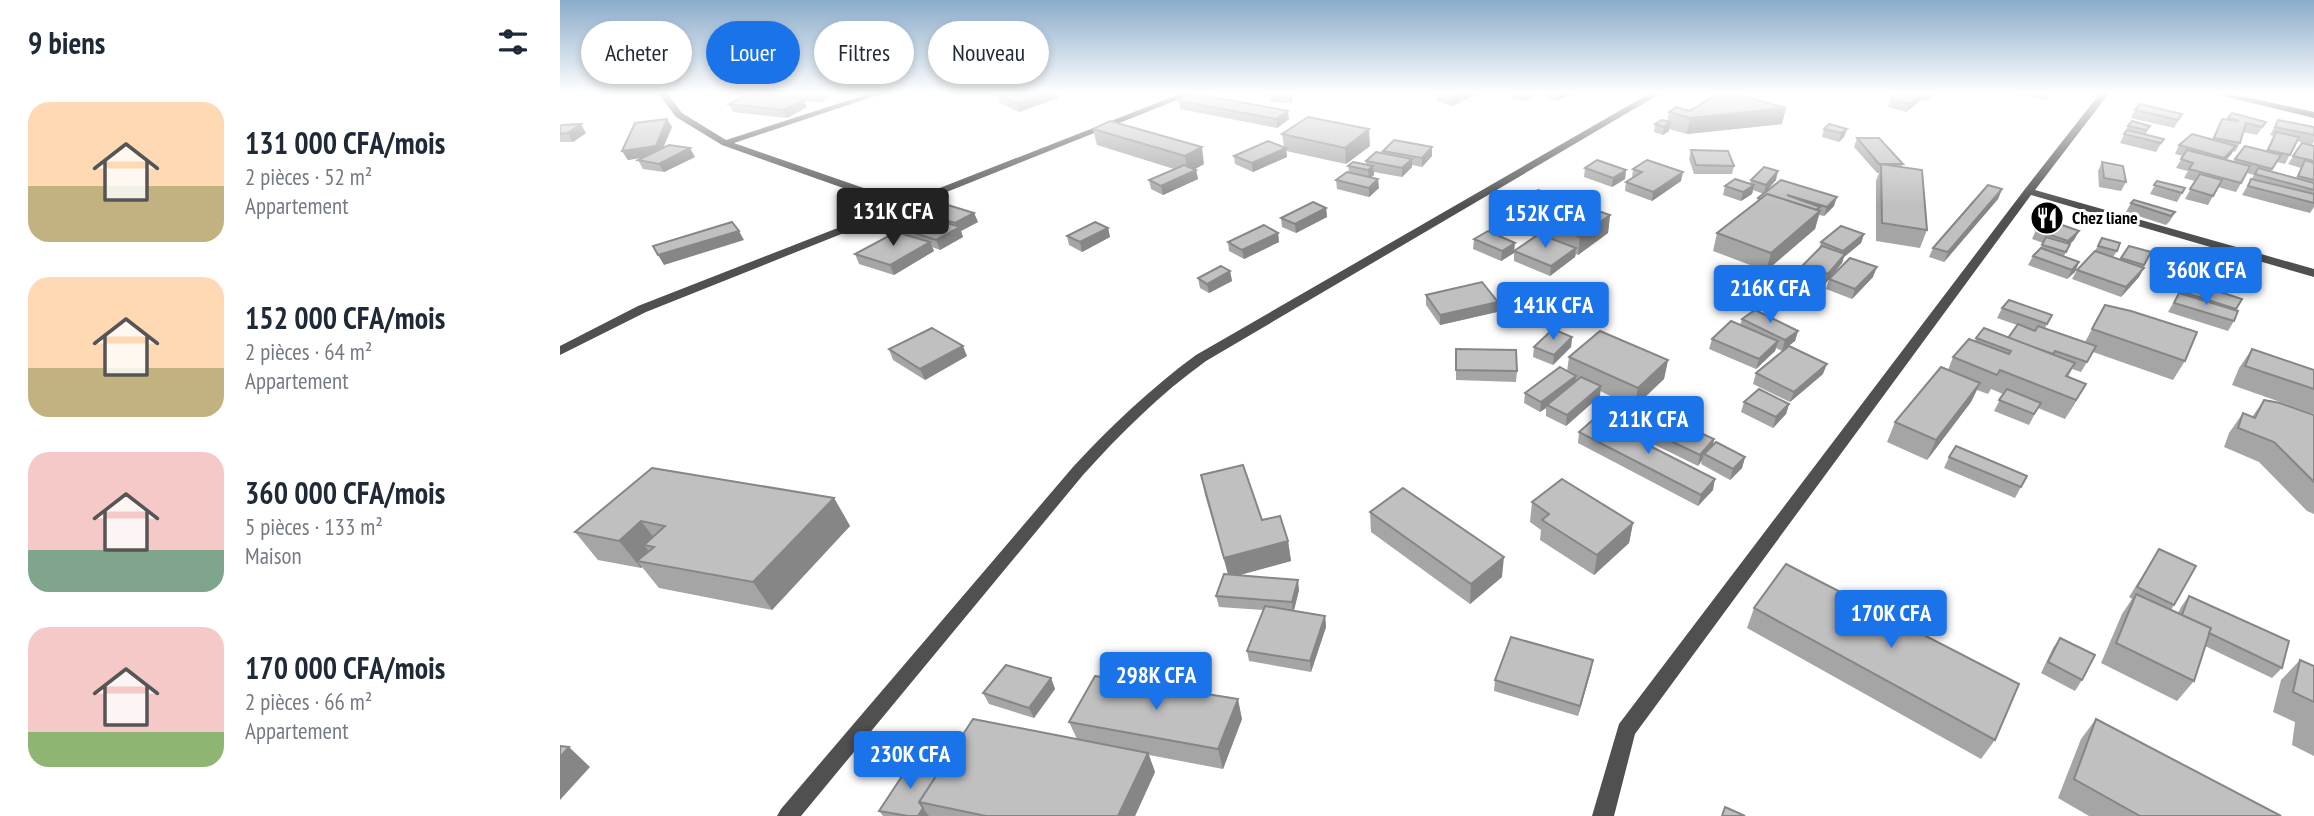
<!DOCTYPE html>
<html lang="fr">
<meta charset="utf-8">
<style>
:root{--surface:#fff;--page:#f6f6f7;--text:#1f2937;--muted:#747a83;--accent:#1a73e8}
body{margin:0;font-family:"PT Sans Narrow",sans-serif;background:var(--page);color:var(--text);height:100vh;display:flex;flex-direction:column;font-size:26px;white-space:nowrap}
*{box-sizing:border-box;margin:0}
p{font-size:23px;color:var(--muted)}
.icon{flex:none;width:38px;height:38px;fill:none;stroke:currentColor;stroke-width:2;stroke-linecap:round;stroke-linejoin:round}
.map{position:relative;flex:1;overflow:hidden}
.side{display:flex;flex-direction:column;background:var(--surface);width:560px}
.side>*{flex:none}
.top-card{position:absolute;left:21px;top:21px;width:665px;height:63px;display:flex;gap:14px}
.price{position:absolute;translate:-50% -60px;padding:0 16px;border-radius:7px;background:var(--accent);color:#fff;font-size:23px;line-height:46px;filter:drop-shadow(0 2px 4px #0008)}
.price::after{content:'';position:absolute;left:50%;top:42px;width:21px;height:16px;margin-left:-10px;background:inherit;clip-path:polygon(0 0,100% 0,50% 100%)}
.price.on{background:#222;color:#fff}
ul{padding:0;list-style:none}
li{display:flex;align-items:center;gap:21px;height:175px;padding:0 28px}
li span{display:grid;place-items:center;flex:none;width:196px;height:140px;border-radius:21px;color:#555}
li>.icon{margin-inline-start:auto}
span .icon{width:84px;height:84px;fill:#fffc;stroke-width:1}
li b{font-size:30px}
h2{display:flex;justify-content:space-between;align-items:center;height:84px;padding:0 28px;font-size:30px}
.pill{padding:0 24px;border-radius:32px;background:var(--surface);box-shadow:0 4px 10px #0003;font-size:24px;line-height:63px}
.pill.on{background:var(--accent);color:#fff}
main{display:flex;flex:1;min-height:0}
.map>svg:first-child{display:block}
.lines{fill:none;stroke-linecap:round;stroke-linejoin:round}
.minor{fill:#505050;fill-rule:evenodd}
.tertiary{fill:#505050;fill-rule:evenodd}
.wall{fill:#a5a5a5}
.shaded-wall{fill:#868686}
.building{fill:#c0c0c0;stroke:#868686;stroke-width:2}
.labels{text-anchor:middle;stroke-width:6;stroke-linejoin:round;paint-order:stroke}
.far-poi-label{font-size:18px;font-weight:bold;fill:#000;stroke:#fff;text-anchor:start}
</style>
<main>
<section class="side">
<h2>9 biens<svg class="icon" aria-label="filters" viewBox="0 0 24 24"><path d="M4 7h16M4 17h16"/><circle cx="9" cy="7" r="2"/><circle cx="15" cy="17" r="2"/></svg></h2>
<ul>
<li><span style="background:linear-gradient(#ffd9b3 60%,#c2b280 0)"><svg class="icon" aria-label="home" viewBox="0 0 24 24"><path d="M3 11l9-7 9 7M6 9v11h12V9"/></svg></span><div><b>131 000 CFA/mois</b><p>2 pièces · 52 m²</p><p>Appartement</p></div></li>
<li><span style="background:linear-gradient(#ffd9b3 65%,#c2b280 0)"><svg class="icon" aria-label="home" viewBox="0 0 24 24"><path d="M3 11l9-7 9 7M6 9v11h12V9"/></svg></span><div><b>152 000 CFA/mois</b><p>2 pièces · 64 m²</p><p>Appartement</p></div></li>
<li><span style="background:linear-gradient(#f6c9c9 70%,#7fa58c 0)"><svg class="icon" aria-label="home" viewBox="0 0 24 24"><path d="M3 11l9-7 9 7M6 9v11h12V9"/></svg></span><div><b>360 000 CFA/mois</b><p>5 pièces · 133 m²</p><p>Maison</p></div></li>
<li><span style="background:linear-gradient(#f6c9c9 75%,#8fb573 0)"><svg class="icon" aria-label="home" viewBox="0 0 24 24"><path d="M3 11l9-7 9 7M6 9v11h12V9"/></svg></span><div><b>170 000 CFA/mois</b><p>2 pièces · 66 m²</p><p>Appartement</p></div></li>
</ul>
</section>
<div class="map">
<svg width="1754" height="816" viewBox="0 0 1754 816">
<rect width="100%" height="100%" fill="#fff"/>
<g class="lines">
<g class="minor">
<polygon points="97,92 106,92 122,113 166,140 314,92 327,92 174,143 344,202 625,92 637,92 86,312 0,355 0,346 78,306 334,206 162,145 116,117"/>
<path d="M 1092,92 L 1103,92 L 646,361 C 600,394 561,433 523,475 L 241,816 L 217,816 L 221,809 L 513,467 C 551,426 591,388 636,355 Z"/>
<polygon points="1541,92 1550,92 1475,190 1754,269 1754,277 1471,195 1075,734 1054,816 1032,816 1059,724 1465,189"/>
</g>
<polygon class="tertiary" points="1647,92 1663,92 1754,112 1754,118"/>
</g>
<g class="wall">
<polygon points="229,92 267,92 269,97 262,102 244,102 247,107 227,118 173,112 169,104 230,98 228,93"/>
<polygon points="446,92 497,92 498,98 459,112 440,103 438,95"/>
<polygon points="710,92 735,92 731,103 710,102"/>
<polygon points="952,92 972,92 972,98 965,101 952,98"/>
<polygon points="982,92 1014,92 1014,94 997,101 981,95"/>
<polygon points="1339,92 1378,92 1373,96 1371,96 1371,99 1367,101 1361,100 1346,112 1328,107 1331,99"/>
<polygon points="1445,92 1507,92 1505,95 1492,92 1486,100"/>
<polygon points="1739,92 1754,92 1754,95"/>
<polygon points="877,93 917,94 892,106 877,101"/>
<polygon points="619,101 729,119 717,128 620,109"/>
<polygon points="1575,110 1622,114 1614,128 1571,118"/>
<polygon points="1130,111 1222,124 1127,134 1109,129 1109,131 1103,135 1094,132 1095,124 1107,122 1109,112"/>
<polygon points="1672,113 1706,122 1697,135 1683,132 1680,143 1675,152 1673,151 1666,160 1673,162 1675,159 1706,151 1714,136 1710,135 1718,120 1754,127 1754,141 1752,145 1737,141 1725,164 1717,162 1711,171 1736,178 1741,168 1728,164 1742,143 1754,146 1754,207 1750,213 1682,195 1694,175 1687,173 1676,192 1658,187 1648,205 1625,199 1635,181 1624,178 1628,171 1616,168 1623,156 1615,154 1619,145 1652,139 1662,119 1668,120"/>
<polygon points="107,119 112,127 103,148 135,157 104,172 83,169 78,160 83,157 68,160 62,151"/>
<polygon points="550,121 644,164 635,169 636,170 638,179 603,195 591,189 589,180 614,169 537,145 533,129"/>
<polygon points="0,126 26,133 13,142 0,142"/>
<polygon points="1568,126 1590,126 1585,135 1604,139 1596,152 1560,143"/>
<polygon points="1264,129 1287,129 1284,137 1279,142 1262,137"/>
<polygon points="722,134 810,146 786,164 726,151 727,157 693,172 675,164 674,156 724,147"/>
<polygon points="1297,138 1343,164 1341,167 1367,230 1360,248 1316,241 1316,181 1319,173 1317,173 1294,147"/>
<polygon points="1131,150 1174,166 1172,174 1134,174 1129,159"/>
<polygon points="823,151 872,156 862,167 852,165 852,167 842,177 814,172 814,175 811,177 819,188 809,197 777,189 776,180 789,172 788,166 806,164 806,161 823,153"/>
<polygon points="1542,162 1566,182 1561,191 1539,187 1538,171"/>
<polygon points="1025,168 1066,170 1065,179 1052,187 1024,177"/>
<polygon points="1073,169 1121,181 1092,201 1065,191 1066,182 1073,178 1072,178"/>
<polygon points="1191,180 1216,180 1204,193 1274,206 1264,216 1259,215 1255,229 1206,271 1153,251 1157,233 1197,202 1198,198 1204,194 1193,190 1192,194 1181,201 1163,195 1165,186 1190,184"/>
<polygon points="1597,181 1625,188 1617,202 1590,194"/>
<polygon points="1442,189 1438,199 1384,262 1369,257 1373,248"/>
<polygon points="1571,203 1615,212 1610,221 1606,225 1566,212"/>
<polygon points="766,208 767,217 736,233 722,227 721,218"/>
<polygon points="947,209 1050,215 1048,233 1018,255 1016,254 1015,257 990,276 954,261 954,253 941,261 913,249 914,239 955,251 974,237 946,227"/>
<polygon points="358,212 414,213 418,222 401,231 403,237 380,250 372,247 374,251 334,275 299,264 295,254 331,234 327,233 323,223 359,215"/>
<polygon points="548,228 550,237 522,252 509,245 507,236"/>
<polygon points="1476,230 1519,231 1514,240 1510,244 1504,256 1519,262 1515,272 1507,279 1468,265 1473,256 1480,249 1483,243 1472,239"/>
<polygon points="718,233 719,242 684,259 669,251 668,242"/>
<polygon points="1304,234 1301,243 1284,257 1282,263 1265,284 1241,275 1243,265 1259,249 1261,242"/>
<polygon points="1542,238 1557,251 1553,257 1560,259 1569,246 1591,252 1579,277 1561,297 1512,279 1517,270 1535,251"/>
<polygon points="1641,255 1684,277 1677,287 1631,272"/>
<polygon points="670,271 672,281 649,293 640,288 638,278"/>
<polygon points="1313,277 1292,299 1266,289 1269,279"/>
<polygon points="1629,282 1682,299 1675,311 1674,321 1668,331 1608,312 1619,293 1621,294"/>
<polygon points="866,295 938,302 937,312 880,325 866,305"/>
<polygon points="1545,305 1625,361 1613,380 1533,352 1521,372 1512,369 1508,377 1526,384 1505,419 1478,408 1469,425 1434,411 1443,394 1431,389 1428,394 1417,390 1411,402 1367,460 1327,442 1335,422 1388,370 1393,357 1415,341 1416,338 1448,338 1457,325 1437,318 1442,308 1492,315 1485,328 1525,342"/>
<polygon points="1182,319 1238,331 1235,341 1222,351 1216,348 1215,351 1196,369 1149,349 1152,339 1180,325"/>
<polygon points="1012,337 1011,347 993,365 973,357 974,347"/>
<polygon points="329,349 407,356 365,380 333,360"/>
<polygon points="896,349 957,371 956,382 896,380"/>
<polygon points="1692,349 1754,370 1754,414 1672,385 1679,368"/>
<polygon points="1009,357 1108,360 1104,379 1078,404 1154,439 1153,445 1185,457 1182,468 1170,480 1141,464 1142,460 1138,466 1052,424 1054,414 1065,403 1040,391 1040,396 1006,426 986,416 986,408 980,412 964,403 965,393 1007,371"/>
<polygon points="1196,373 1263,374 1230,402 1193,384"/>
<polygon points="1704,400 1754,415 1754,514 1747,511 1699,462 1664,447 1669,433 1683,413 1692,417"/>
<polygon points="1184,402 1229,404 1226,414 1213,428 1181,412"/>
<polygon points="1019,432 1153,490 1138,506 1018,443"/>
<polygon points="1389,457 1467,476 1455,498 1384,468"/>
<polygon points="92,468 274,498 290,526 212,610 99,588 82,567 81,568 38,560 15,532"/>
<polygon points="641,475 728,541 731,561 679,575 739,590 734,611 765,616 766,627 751,672 689,661 687,651 703,610 659,607 656,596 668,574 645,495"/>
<polygon points="972,502 1073,523 1069,543 1034,575 980,540 981,530 970,522"/>
<polygon points="810,512 942,577 910,604 811,532"/>
<polygon points="1599,549 1614,605 1611,610 1618,613 1621,607 1629,596 1722,668 1712,678 1645,646 1634,681 1617,701 1541,663 1562,614 1572,599 1569,597"/>
<polygon points="1194,608 1435,740 1421,759 1187,628"/>
<polygon points="1500,638 1522,680 1515,691 1481,673 1493,648"/>
<polygon points="1740,660 1754,666 1754,756 1732,745 1735,722 1713,712 1721,680"/>
<polygon points="1031,671 1018,716 934,691 935,680"/>
<polygon points="491,678 495,689 474,718 429,704 423,693"/>
<polygon points="682,719 663,769 589,755 595,772 575,816 323,816 319,811 380,770 517,739 509,722"/>
<polygon points="1536,719 1721,816 1529,816 1498,798 1521,739"/>
</g>
<g class="shaded-wall">
<polygon points="261,92 267,92 269,97 262,102 258,94"/>
<polygon points="490,92 497,92 498,98 459,112 457,104"/>
<polygon points="731,92 735,92 731,103 730,94"/>
<polygon points="903,92 917,92 917,94 892,106 892,98"/>
<polygon points="967,92 972,92 972,98 965,101 965,93"/>
<polygon points="998,92 1014,92 1014,94 997,101 997,93"/>
<polygon points="1364,92 1361,100 1346,112 1349,104"/>
<polygon points="1371,92 1373,92 1371,99 1367,101"/>
<polygon points="243,99 247,107 227,118 224,110"/>
<polygon points="1226,108 1222,124 1127,134 1130,118"/>
<polygon points="728,111 729,119 717,128 716,119"/>
<polygon points="107,119 112,127 100,155 68,160 62,151"/>
<polygon points="1110,122 1109,131 1103,135 1104,127"/>
<polygon points="21,124 26,133 13,142 8,133"/>
<polygon points="809,129 810,146 786,164 785,148"/>
<polygon points="1287,129 1284,137 1279,142 1281,133"/>
<polygon points="1676,146 1671,155 1659,167 1664,158"/>
<polygon points="642,147 644,164 628,173 625,156"/>
<polygon points="872,147 872,156 862,167 862,158"/>
<polygon points="130,148 135,157 104,172 99,164"/>
<polygon points="726,148 727,157 693,172 692,163"/>
<polygon points="852,159 852,167 842,177 842,168"/>
<polygon points="813,166 814,175 809,179 808,170"/>
<polygon points="636,170 638,179 603,195 601,186"/>
<polygon points="1066,170 1065,179 1052,187 1053,178"/>
<polygon points="1218,171 1216,180 1204,194 1206,185"/>
<polygon points="1123,172 1121,181 1092,201 1093,192"/>
<polygon points="818,179 819,188 809,197 809,188"/>
<polygon points="1194,185 1192,194 1181,201 1183,192"/>
<polygon points="1442,189 1438,199 1384,262 1388,252"/>
<polygon points="1277,197 1274,206 1264,216 1267,207"/>
<polygon points="1260,207 1258,213 1260,211 1255,229 1206,271 1211,253"/>
<polygon points="766,208 767,217 736,233 735,224"/>
<polygon points="414,213 418,222 401,231 403,237 380,250 376,240 397,229 395,223"/>
<polygon points="1050,215 1048,233 1018,255 1020,237"/>
<polygon points="548,228 550,237 522,252 520,242"/>
<polygon points="179,231 184,240 104,265 98,255"/>
<polygon points="1519,231 1514,240 1503,250 1508,241"/>
<polygon points="718,233 719,242 684,259 682,250"/>
<polygon points="1304,234 1301,243 1284,257 1282,263 1265,284 1268,274 1280,260 1283,251"/>
<polygon points="370,242 374,251 334,275 330,265"/>
<polygon points="955,243 954,253 941,261 942,251"/>
<polygon points="1016,248 1015,257 990,276 991,266"/>
<polygon points="1519,262 1515,272 1507,279 1512,270"/>
<polygon points="1317,267 1313,277 1292,299 1295,289"/>
<polygon points="1584,268 1579,277 1561,297 1566,287"/>
<polygon points="670,271 672,281 649,293 647,284"/>
<polygon points="938,302 937,312 880,325 880,315"/>
<polygon points="1238,331 1235,341 1222,351 1225,340"/>
<polygon points="1012,337 1011,347 993,365 994,355"/>
<polygon points="1218,341 1215,351 1196,369 1199,359"/>
<polygon points="403,346 407,356 365,380 360,369"/>
<polygon points="1108,360 1104,379 1074,407 1078,388"/>
<polygon points="1267,364 1263,374 1230,402 1234,392"/>
<polygon points="1016,376 1015,386 987,405 986,408 980,412 981,402"/>
<polygon points="1420,383 1411,402 1367,460 1376,440"/>
<polygon points="1526,384 1515,403 1505,419 1516,400"/>
<polygon points="1041,386 1040,396 1006,426 1007,415"/>
<polygon points="1229,404 1226,414 1213,428 1216,417"/>
<polygon points="1154,439 1152,450 1144,454 1142,460 1138,466 1140,455"/>
<polygon points="1185,457 1182,468 1170,480 1173,469"/>
<polygon points="1155,479 1153,490 1138,506 1141,495"/>
<polygon points="274,498 290,526 212,610 193,582"/>
<polygon points="81,521 102,548 84,545 93,556 77,561 82,567 81,568 59,541"/>
<polygon points="1073,523 1069,543 1034,575 1037,555"/>
<polygon points="728,541 731,561 669,578 664,558"/>
<polygon points="944,557 942,577 910,604 911,584"/>
<polygon points="738,580 739,590 733,613 732,602"/>
<polygon points="765,616 766,627 751,672 750,661"/>
<polygon points="1033,660 1031,671 1018,716 1020,706"/>
<polygon points="491,678 495,689 474,718 469,708"/>
<polygon points="678,699 682,719 663,769 658,749"/>
<polygon points="9,747 30,767 0,800 0,757"/>
<polygon points="588,753 595,772 575,816 558,816"/>
<polygon points="363,808 369,816 358,816"/>
</g>
<g class="building">
<polygon points="229,92 261,92 258,94 228,93"/>
<polygon points="446,92 490,92 457,104 438,95"/>
<polygon points="710,92 731,92 730,94 709,94"/>
<polygon points="879,92 903,92 892,98 877,93"/>
<polygon points="1159,92 1169,92 1226,108 1130,118 1109,112 1116,107 1130,111"/>
<polygon points="1339,92 1363,92 1349,104 1331,99"/>
<polygon points="632,93 728,111 716,119 619,101"/>
<polygon points="189,94 243,99 224,110 169,104"/>
<polygon points="1580,104 1622,114 1618,120 1575,110"/>
<polygon points="1672,113 1706,122 1702,127 1686,123 1680,143 1654,138 1662,119 1679,121 1668,118"/>
<polygon points="748,117 809,129 785,148 722,134"/>
<polygon points="107,119 96,146 62,151 75,123"/>
<polygon points="1102,120 1110,122 1104,127 1095,124"/>
<polygon points="1718,120 1754,127 1754,135 1715,127"/>
<polygon points="550,121 642,147 625,156 533,129"/>
<polygon points="1572,121 1590,126 1586,130 1568,126"/>
<polygon points="21,124 8,133 0,134 0,126 2,125"/>
<polygon points="1269,124 1287,129 1281,133 1264,129"/>
<polygon points="1567,130 1604,139 1601,143 1564,134"/>
<polygon points="1716,132 1739,137 1730,155 1708,150"/>
<polygon points="1632,134 1676,146 1664,158 1619,145"/>
<polygon points="1297,138 1319,138 1343,164 1319,164"/>
<polygon points="834,140 872,147 862,158 823,151"/>
<polygon points="708,141 726,148 692,163 674,156"/>
<polygon points="1742,143 1754,146 1754,161 1733,156"/>
<polygon points="109,145 130,148 99,164 78,160"/>
<polygon points="1685,146 1721,155 1712,169 1675,159"/>
<polygon points="1131,150 1168,151 1174,166 1136,165"/>
<polygon points="1627,150 1690,166 1681,183 1629,169 1633,163 1621,159"/>
<polygon points="816,152 852,159 842,168 806,161"/>
<polygon points="1037,160 1066,170 1053,178 1025,168"/>
<polygon points="1087,160 1123,172 1093,192 1066,182 1082,172 1073,169"/>
<polygon points="1745,160 1754,163 1754,180 1738,176"/>
<polygon points="793,162 813,166 808,170 788,166"/>
<polygon points="1542,162 1563,166 1566,182 1544,178"/>
<polygon points="1321,164 1362,170 1367,230 1322,223"/>
<polygon points="624,165 636,170 601,186 589,180"/>
<polygon points="1204,167 1218,171 1206,185 1191,180"/>
<polygon points="1698,168 1754,183 1754,190 1695,174"/>
<polygon points="787,172 818,179 809,188 776,180"/>
<polygon points="1640,174 1662,180 1653,196 1630,189"/>
<polygon points="1175,179 1194,185 1183,192 1165,186"/>
<polygon points="1691,179 1754,194 1754,203 1688,186"/>
<polygon points="1221,180 1277,197 1267,207 1227,195 1260,207 1256,210 1207,194 1201,199 1198,198"/>
<polygon points="1597,181 1625,188 1622,193 1594,185"/>
<polygon points="1428,185 1442,189 1388,252 1373,248"/>
<polygon points="978,190 1050,215 1020,237 947,209"/>
<polygon points="1207,194 1260,211 1211,253 1157,233"/>
<polygon points="1574,200 1615,212 1611,216 1571,203"/>
<polygon points="378,202 414,213 395,223 358,212"/>
<polygon points="753,202 766,208 735,224 721,218"/>
<polygon points="347,211 400,227 376,240 323,223"/>
<polygon points="1488,220 1519,231 1508,241 1476,230"/>
<polygon points="172,222 179,231 98,255 93,246"/>
<polygon points="535,222 548,228 520,242 507,236"/>
<polygon points="704,225 718,233 682,250 668,242"/>
<polygon points="1281,226 1304,234 1283,251 1261,242"/>
<polygon points="928,231 955,243 942,251 914,239"/>
<polygon points="336,232 370,242 330,265 295,254"/>
<polygon points="979,234 1016,248 991,266 954,251"/>
<polygon points="1486,237 1510,244 1506,252 1482,245"/>
<polygon points="1542,238 1560,243 1557,251 1538,246"/>
<polygon points="1262,246 1285,254 1268,274 1243,265"/>
<polygon points="1569,246 1591,252 1584,265 1561,258"/>
<polygon points="1481,248 1519,262 1512,270 1473,256"/>
<polygon points="1535,251 1584,268 1566,287 1517,270"/>
<polygon points="1641,255 1687,269 1684,277 1636,263"/>
<polygon points="1290,258 1317,267 1295,289 1269,279"/>
<polygon points="661,266 670,271 647,284 638,278"/>
<polygon points="922,282 938,302 880,315 866,295"/>
<polygon points="1629,282 1682,299 1676,309 1623,292"/>
<polygon points="1619,293 1678,311 1674,321 1614,303"/>
<polygon points="1449,300 1492,315 1487,324 1442,308"/>
<polygon points="1545,305 1571,311 1637,332 1625,361 1532,329"/>
<polygon points="1195,310 1238,331 1225,340 1182,319"/>
<polygon points="1171,321 1218,341 1199,359 1152,339"/>
<polygon points="1458,324 1475,331 1478,326 1536,346 1527,362 1495,351 1493,354 1448,338"/>
<polygon points="372,328 403,346 360,369 329,349"/>
<polygon points="1424,328 1515,363 1506,376 1526,384 1516,400 1440,370 1437,375 1393,357 1409,339 1449,354 1451,351 1416,338"/>
<polygon points="993,329 1012,337 994,355 974,347"/>
<polygon points="1040,331 1108,360 1078,388 1009,357"/>
<polygon points="1229,346 1267,364 1234,392 1196,373"/>
<polygon points="896,349 956,350 957,371 896,370"/>
<polygon points="1692,349 1754,370 1754,389 1685,366"/>
<polygon points="1000,367 1016,376 981,402 965,393"/>
<polygon points="1381,367 1420,383 1376,440 1335,422"/>
<polygon points="1021,377 1041,386 1007,415 987,405"/>
<polygon points="1199,389 1229,404 1216,417 1184,402"/>
<polygon points="1447,389 1481,403 1474,414 1439,400"/>
<polygon points="1069,400 1154,439 1140,455 1054,414"/>
<polygon points="1704,400 1720,403 1754,415 1754,482 1714,442 1678,428 1683,413 1695,418"/>
<polygon points="1035,418 1155,479 1141,495 1019,432"/>
<polygon points="1156,442 1185,457 1173,469 1144,454"/>
<polygon points="1396,446 1467,476 1461,487 1389,457"/>
<polygon points="683,465 702,520 720,516 728,541 664,558 641,475"/>
<polygon points="92,468 274,498 193,582 77,561 94,547 84,545 105,526 81,521 59,541 15,532"/>
<polygon points="1002,479 1073,523 1037,555 982,520 989,514 972,502"/>
<polygon points="843,488 944,557 911,584 810,512"/>
<polygon points="1599,549 1636,566 1614,605 1577,587"/>
<polygon points="1226,564 1459,684 1435,740 1194,608"/>
<polygon points="664,574 738,580 732,602 656,596"/>
<polygon points="1576,594 1651,628 1634,681 1556,643"/>
<polygon points="1629,596 1729,641 1722,668 1649,633 1651,628 1622,615"/>
<polygon points="705,606 765,616 750,661 687,651"/>
<polygon points="951,637 1033,660 1020,706 935,680"/>
<polygon points="1500,638 1535,655 1522,680 1488,662"/>
<polygon points="1740,660 1754,666 1754,702 1733,692"/>
<polygon points="446,665 491,678 469,708 423,693"/>
<polygon points="535,676 678,699 658,749 509,722"/>
<polygon points="413,719 588,753 558,816 426,816 359,802"/>
<polygon points="1536,719 1721,816 1580,816 1514,779"/>
<polygon points="0,746 9,747 0,757"/>
<polygon points="350,764 380,770 359,802 363,808 358,816 348,816 319,811"/>
<polygon points="1165,807 1185,816 1162,816"/>
</g>
<linearGradient id="sky" x2="0" y2="1"><stop stop-color="#8aabca"/><stop offset="0.45" stop-color="#fff"/><stop offset="1" stop-color="#fff" stop-opacity="0"/></linearGradient>
<rect width="1754" height="206" fill="url(#sky)"/>
<defs>
<symbol id="restaurant-disc" viewBox="-11 -11 22 22"><circle r="9.5" fill="#000" stroke="#fff"/><path d="M-5-6h1v4h1v-4h1v4h1v-4h1v5L-1.5 .5V6h-2V.5L-5-1ZM5-6V6H3V1.5H1.5Q1.5-4 5-6Z" fill="#fff"/></symbol>
</defs>
<g fill-rule="evenodd">
<use href="#restaurant-disc" x="1468" y="199" width="38" height="38"/>
</g>
<g class="labels">
<g class="far-poi-label">
<text x="1512" y="224">Chez liane</text>
</g>
</g>
</svg>
<b class="price on" style="left:333px;top:248px">131K CFA</b>
<b class="price" style="left:985px;top:250px">152K CFA</b>
<b class="price" style="left:1646px;top:307px">360K CFA</b>
<b class="price" style="left:1210px;top:325px">216K CFA</b>
<b class="price" style="left:993px;top:342px">141K CFA</b>
<b class="price" style="left:1088px;top:456px">211K CFA</b>
<b class="price" style="left:1331px;top:650px">170K CFA</b>
<b class="price" style="left:596px;top:712px">298K CFA</b>
<b class="price" style="left:350px;top:791px">230K CFA</b>
<div class="top-card">
<a class="pill">Acheter</a>
<a class="pill on">Louer</a>
<a class="pill">Filtres</a>
<a class="pill">Nouveau</a>
</div>
</div>
</main>
